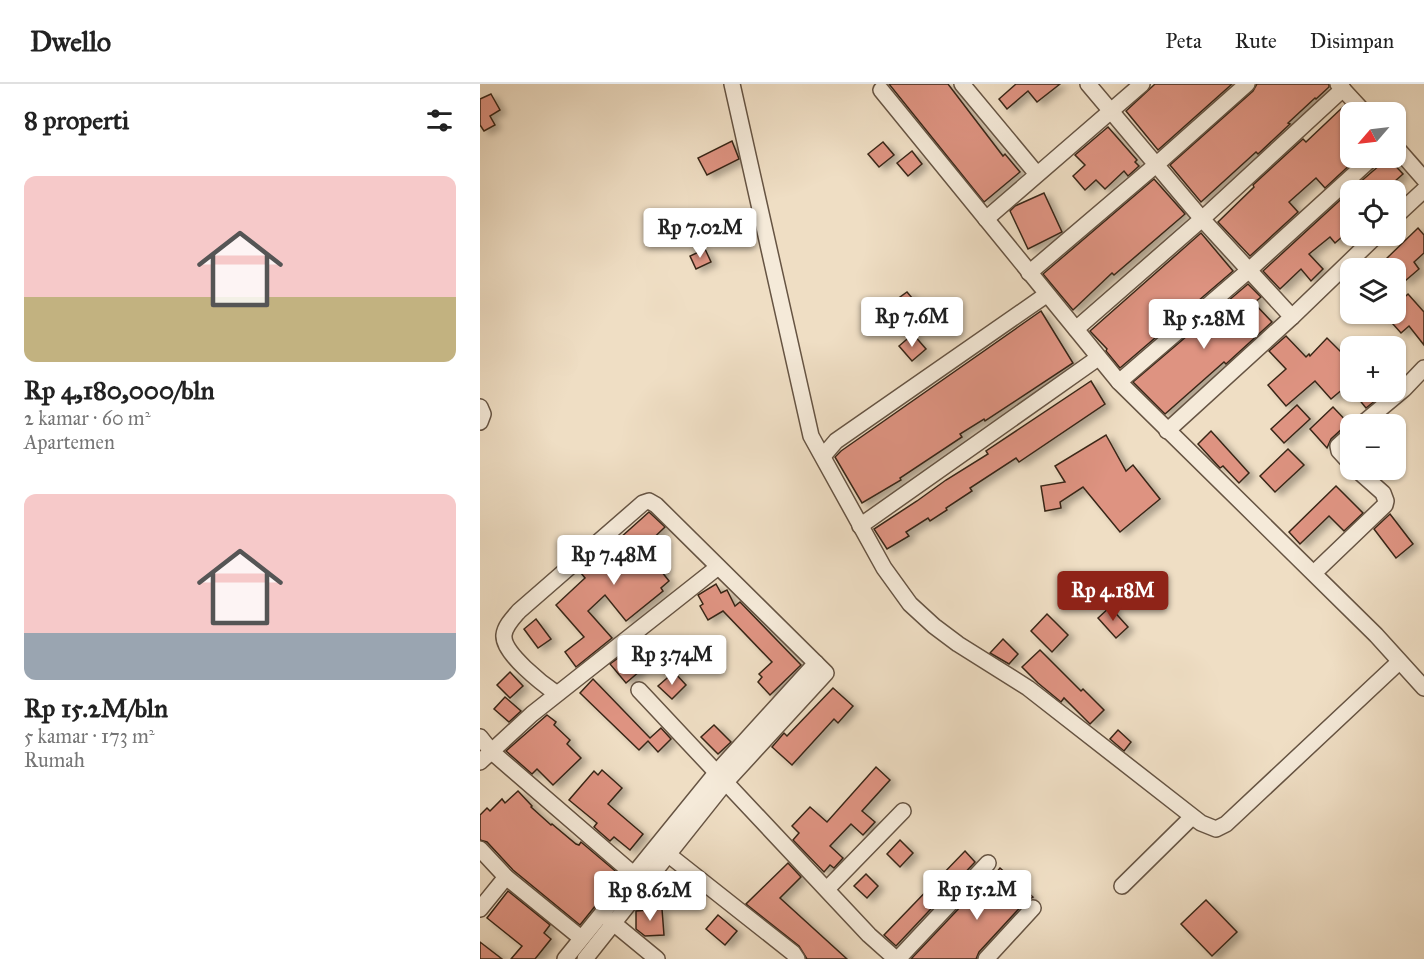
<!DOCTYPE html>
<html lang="id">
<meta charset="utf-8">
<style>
:root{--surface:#fff;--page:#f2f2f2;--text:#222;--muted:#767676;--line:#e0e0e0;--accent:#8f2418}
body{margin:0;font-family:"IM FELL Great Primer",serif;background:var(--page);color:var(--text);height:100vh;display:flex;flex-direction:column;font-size:22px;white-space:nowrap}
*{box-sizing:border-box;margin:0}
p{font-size:20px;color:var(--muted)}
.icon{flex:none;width:33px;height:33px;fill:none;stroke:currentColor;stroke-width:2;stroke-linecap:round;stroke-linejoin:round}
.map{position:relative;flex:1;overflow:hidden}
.drawer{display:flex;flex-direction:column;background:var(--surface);width:480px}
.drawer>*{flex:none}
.needle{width:39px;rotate:242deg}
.fabs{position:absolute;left:860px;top:18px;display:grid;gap:12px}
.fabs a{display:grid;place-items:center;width:66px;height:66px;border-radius:12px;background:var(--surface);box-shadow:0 2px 4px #0004;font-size:30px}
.price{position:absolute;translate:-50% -51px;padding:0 14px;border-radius:6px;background:#fff;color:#222;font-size:20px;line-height:39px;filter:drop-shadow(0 2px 3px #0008)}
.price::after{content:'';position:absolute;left:50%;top:36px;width:18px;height:14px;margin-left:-9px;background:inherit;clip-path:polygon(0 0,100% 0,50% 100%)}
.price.active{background:var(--accent);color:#fff}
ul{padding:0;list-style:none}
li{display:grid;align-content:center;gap:12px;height:318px;padding:0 24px}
li span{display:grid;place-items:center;height:186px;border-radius:12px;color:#555}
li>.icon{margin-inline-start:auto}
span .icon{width:108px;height:108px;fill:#fffc;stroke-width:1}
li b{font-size:26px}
h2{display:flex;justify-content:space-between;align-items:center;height:72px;padding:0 24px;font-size:26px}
header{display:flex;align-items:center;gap:36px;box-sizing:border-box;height:84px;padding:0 30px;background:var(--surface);border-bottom:2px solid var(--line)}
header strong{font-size:28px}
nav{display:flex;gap:33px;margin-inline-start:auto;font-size:21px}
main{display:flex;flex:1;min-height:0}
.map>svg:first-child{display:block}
.building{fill:#de9381;stroke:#392618;stroke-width:1.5;filter:url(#shadow)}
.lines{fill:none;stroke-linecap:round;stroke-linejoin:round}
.minor-casing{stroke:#665443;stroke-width:18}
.minor{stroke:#f5ead9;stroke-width:15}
</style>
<header>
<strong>Dwello</strong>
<nav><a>Peta</a><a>Rute</a><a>Disimpan</a></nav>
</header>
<main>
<section class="drawer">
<h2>8 properti<svg class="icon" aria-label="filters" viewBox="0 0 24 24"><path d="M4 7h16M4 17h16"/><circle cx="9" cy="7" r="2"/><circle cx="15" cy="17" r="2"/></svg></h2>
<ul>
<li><span style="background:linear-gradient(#f6c9c9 65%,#c2b280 0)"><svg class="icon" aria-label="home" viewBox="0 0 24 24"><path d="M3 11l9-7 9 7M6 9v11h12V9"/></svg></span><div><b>Rp 4,180,000/bln</b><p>2 kamar · 60 m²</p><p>Apartemen</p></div></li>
<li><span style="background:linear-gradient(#f6c9c9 75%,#9aa5b1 0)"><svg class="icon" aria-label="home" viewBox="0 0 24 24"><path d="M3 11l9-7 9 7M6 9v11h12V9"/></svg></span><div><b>Rp 15.2M/bln</b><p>5 kamar · 173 m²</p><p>Rumah</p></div></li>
</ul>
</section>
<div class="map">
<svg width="944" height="875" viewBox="0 0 944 875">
<defs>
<filter id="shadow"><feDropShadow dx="6" dy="3.5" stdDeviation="3" flood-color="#0004"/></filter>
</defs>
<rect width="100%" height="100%" fill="#efdec4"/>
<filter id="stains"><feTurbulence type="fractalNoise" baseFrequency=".00333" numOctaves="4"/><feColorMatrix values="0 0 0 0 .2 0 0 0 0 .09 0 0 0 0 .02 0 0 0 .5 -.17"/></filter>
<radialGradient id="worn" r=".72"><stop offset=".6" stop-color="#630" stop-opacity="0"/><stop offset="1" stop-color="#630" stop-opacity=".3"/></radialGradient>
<g class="building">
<polygon points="409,0 468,0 523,72 525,70 540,88 504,118"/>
<polygon points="536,0 580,0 557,18 548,7 527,25 519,15"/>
<polygon points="675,0 752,0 678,66 646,27"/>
<polygon points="777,0 849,0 849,3 836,15 835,14 808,39 810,40 778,70 776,68 721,118 690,81 773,7"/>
<polygon points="11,10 20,26 10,32 15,41 4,47 0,41 0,15"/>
<polygon points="865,21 870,27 870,74 875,76 845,104 836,94 809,118 818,128 770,172 738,138 774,103 773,101 823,55 826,58"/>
<polygon points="628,43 657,76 655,78 659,82 648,92 644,87 625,105 616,96 605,106 593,92 605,81 595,71"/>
<polygon points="252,57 259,75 227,91 218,74"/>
<polygon points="403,58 414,71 399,83 388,70"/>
<polygon points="432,67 442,80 428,92 417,79"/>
<polygon points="908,74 923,90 905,106 871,106"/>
<polygon points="674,95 705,130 634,191 632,189 593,226 563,190"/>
<polygon points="870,107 870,146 855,159 850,153 829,170 843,185 831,197 821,185 800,205 783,187"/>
<polygon points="564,109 582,148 548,165 530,127 535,122"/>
<polygon points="938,144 944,151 944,169 934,178 939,185 925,197 906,175"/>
<polygon points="721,149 753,187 640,284 626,267 627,265 610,247"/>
<polygon points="225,165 231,178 216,185 210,172"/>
<polygon points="768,200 781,213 774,219 792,238 746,280 744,278 685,330 653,298"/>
<polygon points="427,208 438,221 427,230 416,216"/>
<polygon points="928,210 944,228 944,261 929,242 921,249 904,230 915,230 915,222"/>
<polygon points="561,227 593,279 505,337 504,335 480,350 482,353 420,394 421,396 382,419 355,373 361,367"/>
<polygon points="433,250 446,265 432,277 419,262"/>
<polygon points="806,252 826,273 829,270 830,272 847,254 870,277 870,299 851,315 835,297 806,322 788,301 806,285 789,267"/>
<polygon points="611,297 625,320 539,378 536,374 490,404 492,407 466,424 467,426 450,437 448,434 426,448 429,452 407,465 394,445 437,417 466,396 508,370 506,367"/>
<polygon points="873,308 906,308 886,324"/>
<polygon points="817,321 830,335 804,359 791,345"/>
<polygon points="853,323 870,341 864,343 851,355 847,364 830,345"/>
<polygon points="731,347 769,389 759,399 743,382 740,384 718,360"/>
<polygon points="626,351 646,387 653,381 680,415 640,448 603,403 580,418 581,424 565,427 561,402 585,398 575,382"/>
<polygon points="808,365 824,381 795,408 780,392"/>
<polygon points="856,402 883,429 864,447 849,432 820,460 809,448"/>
<polygon points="169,428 185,443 163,464 189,497 181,504 183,507 146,537 125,511 108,527 132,554 96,583 85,568 104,553 76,521 105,494 101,489"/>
<polygon points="910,430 933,460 916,474 894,445"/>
<polygon points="236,500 241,509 247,506 255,522 260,518 321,581 290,611 278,598 282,593 279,590 292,578 243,527 228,536 220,522 223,520 218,511"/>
<polygon points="630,523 648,543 636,554 618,534"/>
<polygon points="567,530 588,551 572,568 551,547"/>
<polygon points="56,535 71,555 58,564 44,545"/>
<polygon points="523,555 538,570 529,580 510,569"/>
<polygon points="560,566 601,607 603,605 624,626 610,640 584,614 581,618 558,599 542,583"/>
<polygon points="145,569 160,587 146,599 130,580"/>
<polygon points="30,588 43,602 30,614 17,601"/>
<polygon points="194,588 206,601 192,615 178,602"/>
<polygon points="113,595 170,654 181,644 191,655 178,668 168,657 159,666 100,609"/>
<polygon points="353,604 373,622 358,639 354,635 312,681 292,663 304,649 307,652"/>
<polygon points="25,613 41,627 29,638 14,625"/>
<polygon points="67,631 76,638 74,641 90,656 87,660 101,674 73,701 57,685 52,690 26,667"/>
<polygon points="234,641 251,658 238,670 221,653"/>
<polygon points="638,646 651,658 644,667 630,655"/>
<polygon points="396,683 410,696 382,727 395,738 383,751 371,740 350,762 363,774 354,784 350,781 344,788 313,756 319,749 312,742 330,723 347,738"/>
<polygon points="122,686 142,704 128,720 163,750 150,766 134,753 130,757 114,743 117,739 89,716 114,687 118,691"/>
<polygon points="38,707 52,722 51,723 71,741 72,740 96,760 99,761 101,758 140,791 100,841 33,786 7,758 0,756 0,731 7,724 10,727 22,715 25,719"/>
<polygon points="420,756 433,769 420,783 407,770"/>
<polygon points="485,767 495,778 416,862 404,851"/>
<polygon points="308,779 321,793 300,814 367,875 327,875 319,862 266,820"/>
<polygon points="520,784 553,813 546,817 499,868 496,875 431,875 485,818 489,821"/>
<polygon points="386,790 398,802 387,814 374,802"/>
<polygon points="28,807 70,841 64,849 71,855 55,875 31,875 42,862 7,834"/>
<polygon points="726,816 757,848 732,872 701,840"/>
<polygon points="182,825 184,851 165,852 156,845 156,827"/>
<polygon points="238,831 257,847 245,861 226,845"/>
<polygon points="0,858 22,875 0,875"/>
</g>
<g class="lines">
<defs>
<g id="minor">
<polyline points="252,0 331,352 404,484 430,520 454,542 478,560 548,604 721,739 736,745 746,740 919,578"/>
<polyline points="482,0 556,89"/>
<polyline points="608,0 722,135 812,233"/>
<polyline points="858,0 884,28"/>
<polyline points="401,6 639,298 896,551 944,604"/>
<polyline points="915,62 944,95"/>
<polyline points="915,133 944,106"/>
<polyline points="506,135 662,0"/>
<polyline points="549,189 677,80 767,0"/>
<polyline points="596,245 722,135 863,5"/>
<polyline points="639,298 768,187 892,74"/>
<polyline points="0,323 3,330 0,338"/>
<polyline points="882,340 924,305 944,284"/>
<polyline points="687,347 812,233 896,152"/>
<polyline points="870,351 858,362 859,367 870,379"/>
<polyline points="344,371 356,357 566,211"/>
<polyline points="380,442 618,274"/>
<polyline points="834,489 905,421 906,417 903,409 877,386"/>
<polyline points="159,606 389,851 416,875"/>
<path d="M 77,610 C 64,601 22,569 24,551 C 25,542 33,534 39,527 L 163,419 L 169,417 L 176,421 L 346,589 L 245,699 L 105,875"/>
<polyline points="0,653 12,668 159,795"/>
<polyline points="0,678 52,630 238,483"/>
<polyline points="180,764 313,869 317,875"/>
<polyline points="0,765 26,793 101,854"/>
<polyline points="642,802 712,733"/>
<polyline points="347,805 423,727"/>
<polyline points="0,825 26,793"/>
<polyline points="126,833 177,875"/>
<polyline points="85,875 236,689 336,579"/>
<polyline points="418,875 508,779"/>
<polyline points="506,875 553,824"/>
</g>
</defs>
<use href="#minor" class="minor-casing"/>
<use href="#minor" class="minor"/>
</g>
<rect width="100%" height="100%" filter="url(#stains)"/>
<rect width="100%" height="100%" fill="url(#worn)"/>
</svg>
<div class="fabs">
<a><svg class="needle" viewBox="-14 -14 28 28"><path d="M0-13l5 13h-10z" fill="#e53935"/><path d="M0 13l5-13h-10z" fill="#767676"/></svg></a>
<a><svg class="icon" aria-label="locate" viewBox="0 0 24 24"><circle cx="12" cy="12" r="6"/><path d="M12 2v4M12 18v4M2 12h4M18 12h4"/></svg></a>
<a><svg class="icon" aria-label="layers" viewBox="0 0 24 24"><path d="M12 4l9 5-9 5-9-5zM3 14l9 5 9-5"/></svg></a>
<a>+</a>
<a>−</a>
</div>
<b class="price" style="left:220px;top:175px">Rp 7.02M</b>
<b class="price" style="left:432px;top:264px">Rp 7.6M</b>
<b class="price" style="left:724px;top:266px">Rp 5.28M</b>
<b class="price" style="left:134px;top:502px">Rp 7.48M</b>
<b class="price active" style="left:633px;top:538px">Rp 4.18M</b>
<b class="price" style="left:192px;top:602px">Rp 3.74M</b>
<b class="price" style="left:497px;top:837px">Rp 15.2M</b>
<b class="price" style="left:170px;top:838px">Rp 8.62M</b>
</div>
</main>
